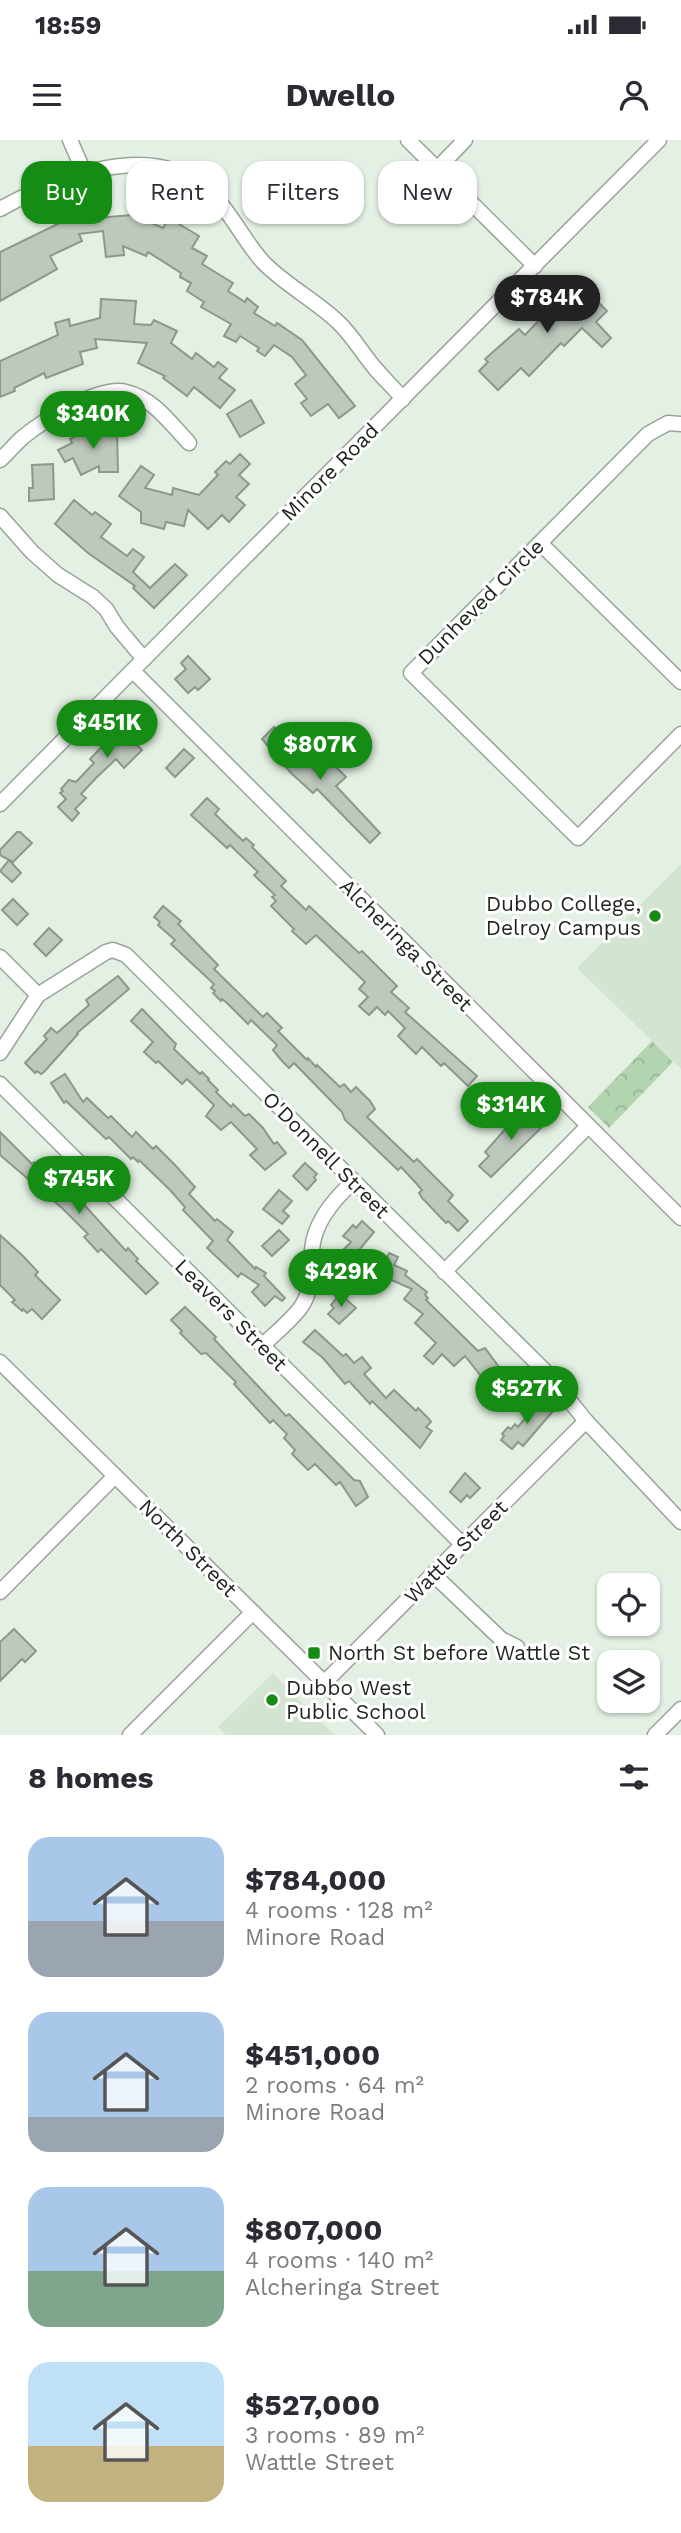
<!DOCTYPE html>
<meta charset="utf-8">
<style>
:root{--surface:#fff;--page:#f2f2f3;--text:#2b2b33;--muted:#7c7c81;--accent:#158c14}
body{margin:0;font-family:"Work Sans",sans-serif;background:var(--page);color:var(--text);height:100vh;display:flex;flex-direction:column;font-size:26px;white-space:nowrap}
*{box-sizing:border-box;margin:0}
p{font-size:23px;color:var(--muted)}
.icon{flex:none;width:38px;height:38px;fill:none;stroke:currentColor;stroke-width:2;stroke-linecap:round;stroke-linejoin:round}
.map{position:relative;height:1595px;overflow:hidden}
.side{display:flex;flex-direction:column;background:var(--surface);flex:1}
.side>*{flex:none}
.guide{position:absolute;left:21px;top:21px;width:640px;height:63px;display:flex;gap:14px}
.fabs{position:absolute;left:597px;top:1433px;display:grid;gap:14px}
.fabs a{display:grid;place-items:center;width:63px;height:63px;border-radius:14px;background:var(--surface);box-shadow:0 2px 5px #0004;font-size:35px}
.price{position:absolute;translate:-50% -60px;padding:0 16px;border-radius:24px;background:var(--accent);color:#fff;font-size:23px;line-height:46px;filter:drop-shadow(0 2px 4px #0008)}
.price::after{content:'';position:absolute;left:50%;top:42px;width:21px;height:16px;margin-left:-10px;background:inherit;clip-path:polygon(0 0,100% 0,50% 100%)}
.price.selected{background:#222;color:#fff}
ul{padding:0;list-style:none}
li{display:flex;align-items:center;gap:21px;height:175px;padding:0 28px}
li span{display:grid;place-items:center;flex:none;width:196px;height:140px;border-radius:21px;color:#555}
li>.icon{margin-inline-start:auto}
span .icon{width:84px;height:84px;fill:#fffc;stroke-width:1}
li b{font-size:30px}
h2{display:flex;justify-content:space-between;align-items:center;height:84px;padding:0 28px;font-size:30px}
.chip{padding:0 24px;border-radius:21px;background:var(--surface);box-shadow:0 2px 5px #0004;font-size:24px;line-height:63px}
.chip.selected{background:var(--accent);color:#fff}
.status{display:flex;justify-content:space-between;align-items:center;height:49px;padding:0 35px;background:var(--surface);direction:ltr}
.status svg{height:19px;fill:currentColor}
header{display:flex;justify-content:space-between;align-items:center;height:91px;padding:0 28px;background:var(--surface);font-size:32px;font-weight:700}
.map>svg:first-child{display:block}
.built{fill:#d3e4d2}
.park{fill:url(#park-crowns)}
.building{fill:#bec9bd;stroke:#8d988c;stroke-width:2}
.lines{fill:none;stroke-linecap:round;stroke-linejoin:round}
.minor-casing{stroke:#99a498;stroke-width:17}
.minor{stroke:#fff;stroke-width:14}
.poi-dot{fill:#158c14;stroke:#fff;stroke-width:2.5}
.labels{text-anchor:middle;stroke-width:6;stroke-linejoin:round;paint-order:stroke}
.street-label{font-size:21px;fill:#1e231e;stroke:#fff}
.poi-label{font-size:21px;fill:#1e231e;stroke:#fff;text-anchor:start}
</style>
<div class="status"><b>18:59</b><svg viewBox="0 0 49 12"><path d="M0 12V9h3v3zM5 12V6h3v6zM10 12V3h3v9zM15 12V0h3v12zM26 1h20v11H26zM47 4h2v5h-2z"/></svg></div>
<header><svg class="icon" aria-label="menu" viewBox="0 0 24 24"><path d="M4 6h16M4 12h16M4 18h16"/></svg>Dwello<svg class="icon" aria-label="person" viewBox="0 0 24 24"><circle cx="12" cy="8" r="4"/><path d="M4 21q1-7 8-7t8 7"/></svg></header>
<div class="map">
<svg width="681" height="1595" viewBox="0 0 681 1595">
<defs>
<pattern id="park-crowns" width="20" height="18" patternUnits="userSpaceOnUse" patternTransform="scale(1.75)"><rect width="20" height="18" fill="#b2d5af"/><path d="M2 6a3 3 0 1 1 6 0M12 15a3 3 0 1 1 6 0" fill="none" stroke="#99b796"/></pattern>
</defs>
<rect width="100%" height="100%" fill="#e4f0e3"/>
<g class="built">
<polygon points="681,724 681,929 577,828"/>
<polygon points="273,1533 334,1595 226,1595 218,1587"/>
</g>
<polygon class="park" points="652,901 673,922 609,988 588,967"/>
<g class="building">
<polygon points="132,75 163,88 169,78 199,96 192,108 207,116 202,124 233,143 228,151 245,162 247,158 258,167 254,173 275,186 277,183 302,200 355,266 339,278 328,264 311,276 301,263 307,259 295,244 306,235 292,217 274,205 265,216 257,211 259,208 240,196 236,202 224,196 231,184 201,167 204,162 187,151 191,143 180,137 181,133 148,112 146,116 123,106 124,115 106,117 103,91 79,94 82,101 50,116 57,129 0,161 0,112 72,77 73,80"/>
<polygon points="575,139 607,171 596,182 611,198 602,207 582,188 564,206 561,203 529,236 521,228 498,250 479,231 488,222 485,219 519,189 525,195 545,174 540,169 549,160 551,162"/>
<polygon points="101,159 136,161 134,184 151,185 154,180 177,191 171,203 192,219 196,213 214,227 218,222 227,229 219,238 235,250 220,268 194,247 187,256 163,238 165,236 138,223 147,203 95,199 97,208 80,212 83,224 46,238 44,233 14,248 15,251 0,257 0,221 58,195 55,183 69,179 70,186 100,178"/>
<polygon points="251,260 264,283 240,297 227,274"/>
<polygon points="117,290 118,332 99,332 99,326 81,335 73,318 65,322 58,310 72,303 70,299 85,291"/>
<polygon points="240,314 250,324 239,335 249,344 236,357 245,365 229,382 222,375 208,389 188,370 184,386 166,382 164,389 141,383 141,372 119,356 141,326 154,335 145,348 172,355 173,348 199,355 218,335 215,332 226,321 230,324"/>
<polygon points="53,324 54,359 29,361 29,348 33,348 32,325"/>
<polygon points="74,360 92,375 95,372 111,384 101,397 127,416 133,409 144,417 133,432 150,448 175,424 187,435 154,468 133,448 135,446 88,413 55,384"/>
<polygon points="188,516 210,539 198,550 195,547 188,553 175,539 186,529 181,523"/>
<polygon points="142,569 154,581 134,602 142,610 124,628 116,619 96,638 81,654 86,658 75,669 79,673 72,681 58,667 66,659 60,653 63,651 61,649 69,640 76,642 94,623 90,619 137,571 138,572"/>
<polygon points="274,587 304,615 301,617 317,633 330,621 346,637 336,646 380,693 370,703 317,649 313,653 291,633 262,599"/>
<polygon points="184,609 194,618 175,637 166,628"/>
<polygon points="207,658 219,669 215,674 243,701 246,698 254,705 252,707 286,741 281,746 306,770 309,766 359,813 362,811 397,846 391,852 409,868 405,872 477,936 468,946 444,923 441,926 422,907 416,914 398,896 405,888 388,871 385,875 377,867 369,875 359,866 368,857 359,849 365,842 316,795 306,804 292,791 294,789 271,766 276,761 272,757 275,755 254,735 258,732 230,705 227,708 191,675"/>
<polygon points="17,692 20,692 32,703 13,722 0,715 0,710"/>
<polygon points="9,720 21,733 12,742 0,731"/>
<polygon points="13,759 28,774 17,785 2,770"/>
<polygon points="163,766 181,781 178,784 218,825 214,829 263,877 267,873 282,888 278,891 307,920 308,918 316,927 317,925 340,947 344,944 351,952 356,947 370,961 375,969 367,977 414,1022 417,1019 453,1055 448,1061 468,1081 458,1091 448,1081 446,1083 422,1058 419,1053 422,1050 415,1042 401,1027 398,1030 355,989 345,980 342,972 294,923 289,928 282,921 273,910 277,905 251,880 248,884 227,863 222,859 221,861 213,853 215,851 211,848 214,844 171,804 175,800 158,785 160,782 154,777"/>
<polygon points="49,788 62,800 46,816 34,804"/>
<polygon points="118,836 129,849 77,893 78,894 44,932 41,934 37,931 35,933 25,923 47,899 44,896 51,888 57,893 89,865 86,860"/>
<polygon points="142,869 176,904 174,909 200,934 202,932 209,939 208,940 218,950 216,952 231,967 233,964 245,976 249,974 263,988 274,1004 277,1002 286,1013 265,1030 250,1015 257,1009 231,982 221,990 206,976 214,965 187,939 182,944 158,921 156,923 144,912 153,902 131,881"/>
<polygon points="65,934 83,962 87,958 108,978 111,976 132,997 136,992 153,1009 156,1006 174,1024 195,1047 189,1054 215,1081 217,1079 233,1092 227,1100 255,1129 256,1127 266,1133 264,1136 285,1158 282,1161 275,1156 265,1166 252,1152 259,1145 241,1133 238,1137 207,1108 213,1101 183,1070 185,1067 170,1050 139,1020 138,1022 133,1017 131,1019 109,997 106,999 66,961 64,963 51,943"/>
<polygon points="535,968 545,978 539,985 542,987 491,1037 479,1026 489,1016 485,1012 507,987 511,990 524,976 526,978"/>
<polygon points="0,992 32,1024 34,1022 45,1031 75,1061 78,1058 126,1111 128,1108 138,1119 136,1121 158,1143 146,1154 101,1109 98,1112 84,1097 88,1094 62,1068 0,1015"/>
<polygon points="305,1023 317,1034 314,1037 316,1040 307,1050 293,1036"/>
<polygon points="279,1050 292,1061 283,1071 289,1076 282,1084 263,1069"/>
<polygon points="362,1081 374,1092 355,1115 363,1123 346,1140 336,1131 346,1121 339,1114 351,1102 343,1096 353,1085 356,1088"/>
<polygon points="279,1090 289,1100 272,1116 262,1106"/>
<polygon points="0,1095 23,1116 38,1132 35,1135 60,1160 42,1179 32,1169 27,1173 23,1169 22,1171 12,1162 15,1160 0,1145"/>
<polygon points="389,1113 398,1117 394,1125 407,1131 405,1135 427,1152 425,1155 428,1158 426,1160 478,1211 485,1208 502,1231 507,1228 512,1237 515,1235 522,1247 497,1262 488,1245 465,1216 454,1226 442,1214 433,1224 424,1216 436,1203 415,1183 423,1174 404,1159 412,1149 380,1135"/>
<polygon points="340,1154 356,1168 339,1184 328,1174 334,1168 331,1165"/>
<polygon points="185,1167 216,1197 214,1199 286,1276 289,1274 354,1340 360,1341 368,1357 356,1366 340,1342 336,1345 315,1324 308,1330 292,1314 295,1310 284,1298 287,1294 273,1280 270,1283 234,1244 236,1242 206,1213 201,1214 180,1193 182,1191 171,1180"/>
<polygon points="315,1190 343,1216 346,1214 354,1223 362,1217 371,1228 364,1234 386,1258 394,1250 416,1271 418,1268 428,1278 431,1282 426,1287 432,1291 420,1308 372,1261 370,1264 349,1241 345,1244 323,1218 303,1202"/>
<polygon points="540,1260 553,1271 523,1306 518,1302 512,1309 501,1300 504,1296 502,1294 508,1287 511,1289 515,1284 518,1287"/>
<polygon points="465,1333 480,1348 470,1358 467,1355 461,1362 450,1352"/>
<polygon points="14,1489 36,1511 25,1522 22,1519 0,1541 0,1502"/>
</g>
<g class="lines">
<defs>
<g id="minor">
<polyline points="70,0 84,32"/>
<polyline points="408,0 535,126"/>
<polyline points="437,29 465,0"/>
<path d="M 0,69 C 56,38 148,0 204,47 C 229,67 242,99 263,122 C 285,145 315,160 338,182 C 352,195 362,213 374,227 C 383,238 394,248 403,259"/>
<polyline points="681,284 668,283 648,294 411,533 578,698 681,594"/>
<path d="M 0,320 C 8,313 15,304 23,297 C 44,280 100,245 126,252 C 153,258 171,284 189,303"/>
<polyline points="0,376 32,412 58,435 93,457 106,469 117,487 144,519"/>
<polyline points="540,403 681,542"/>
<polyline points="133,531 681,1078"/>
<polyline points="0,664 659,0"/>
<polyline points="0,817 38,855"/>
<polyline points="0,913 38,855 106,812 113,810 126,815 548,1234 586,1281 681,1382"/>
<polyline points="0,944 463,1405"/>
<polyline points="444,1132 588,986"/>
<path d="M 262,1206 C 274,1194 291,1181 301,1167 C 313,1150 311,1129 312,1110 C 314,1082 334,1059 353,1042"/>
<polyline points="0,1222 377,1595"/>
<polyline points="434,1435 501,1499 517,1507"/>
<polyline points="0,1452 115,1336"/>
<polyline points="324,1543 586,1281"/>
<polyline points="130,1595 253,1472"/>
<polyline points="655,1595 681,1569"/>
</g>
</defs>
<use href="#minor" class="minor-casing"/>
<use href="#minor" class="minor"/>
</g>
<g class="poi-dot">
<circle cx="655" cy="776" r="7"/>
<rect x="307" y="1506" width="14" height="14" rx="3.5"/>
<circle cx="272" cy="1560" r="7"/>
</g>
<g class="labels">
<g class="street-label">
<text transform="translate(330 332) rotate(-45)" y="7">Minore Road</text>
<text transform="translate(481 462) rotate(-45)" y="7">Dunheved Circle</text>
<text transform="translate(406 805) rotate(45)" y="7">Alcheringa Street</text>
<text transform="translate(326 1015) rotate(45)" y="7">O'Donnell Street</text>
<text transform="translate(231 1175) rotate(45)" y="7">Leavers Street</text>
<text transform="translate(188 1408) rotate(45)" y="7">North Street</text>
<text transform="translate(456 1412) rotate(-45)" y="7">Wattle Street</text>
</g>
<g class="poi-label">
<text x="641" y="771" text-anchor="end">Dubbo College,<tspan x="641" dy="24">Delroy Campus</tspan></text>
<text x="328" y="1520">North St before Wattle St</text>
<text x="286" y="1555">Dubbo West<tspan x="286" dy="24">Public School</tspan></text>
</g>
</g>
</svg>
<div class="fabs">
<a><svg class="icon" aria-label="locate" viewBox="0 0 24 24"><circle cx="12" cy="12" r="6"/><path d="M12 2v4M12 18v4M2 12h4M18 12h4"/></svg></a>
<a><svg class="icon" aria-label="layers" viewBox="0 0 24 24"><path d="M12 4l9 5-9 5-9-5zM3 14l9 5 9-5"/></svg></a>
</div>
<b class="price selected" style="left:547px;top:195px">$784K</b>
<b class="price" style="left:93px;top:311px">$340K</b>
<b class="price" style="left:107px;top:620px">$451K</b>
<b class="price" style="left:320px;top:642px">$807K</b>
<b class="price" style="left:511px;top:1002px">$314K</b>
<b class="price" style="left:79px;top:1076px">$745K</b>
<b class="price" style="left:341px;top:1169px">$429K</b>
<b class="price" style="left:527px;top:1286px">$527K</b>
<div class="guide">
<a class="chip selected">Buy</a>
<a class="chip">Rent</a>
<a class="chip">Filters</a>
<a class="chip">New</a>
</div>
</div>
<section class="side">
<h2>8 homes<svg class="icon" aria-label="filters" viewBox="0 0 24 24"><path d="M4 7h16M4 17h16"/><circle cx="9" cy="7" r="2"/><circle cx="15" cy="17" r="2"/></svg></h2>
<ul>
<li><span style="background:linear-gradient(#a9c7e8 60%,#9aa5b1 0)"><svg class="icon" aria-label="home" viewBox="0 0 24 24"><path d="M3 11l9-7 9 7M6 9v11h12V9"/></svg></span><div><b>$784,000</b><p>4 rooms · 128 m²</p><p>Minore Road</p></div></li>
<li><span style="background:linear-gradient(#a9c7e8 75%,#9aa5b1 0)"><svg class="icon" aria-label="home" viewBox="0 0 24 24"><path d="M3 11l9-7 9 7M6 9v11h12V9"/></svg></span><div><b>$451,000</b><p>2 rooms · 64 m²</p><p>Minore Road</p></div></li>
<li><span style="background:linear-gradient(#a9c7e8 60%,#7fa58c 0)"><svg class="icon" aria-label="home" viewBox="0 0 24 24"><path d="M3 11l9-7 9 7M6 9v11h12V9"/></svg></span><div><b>$807,000</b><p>4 rooms · 140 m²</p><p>Alcheringa Street</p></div></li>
<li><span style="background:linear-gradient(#bfe0f5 60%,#c2b280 0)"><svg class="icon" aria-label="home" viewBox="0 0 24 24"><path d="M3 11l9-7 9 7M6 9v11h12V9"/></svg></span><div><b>$527,000</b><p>3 rooms · 89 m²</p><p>Wattle Street</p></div></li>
</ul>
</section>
